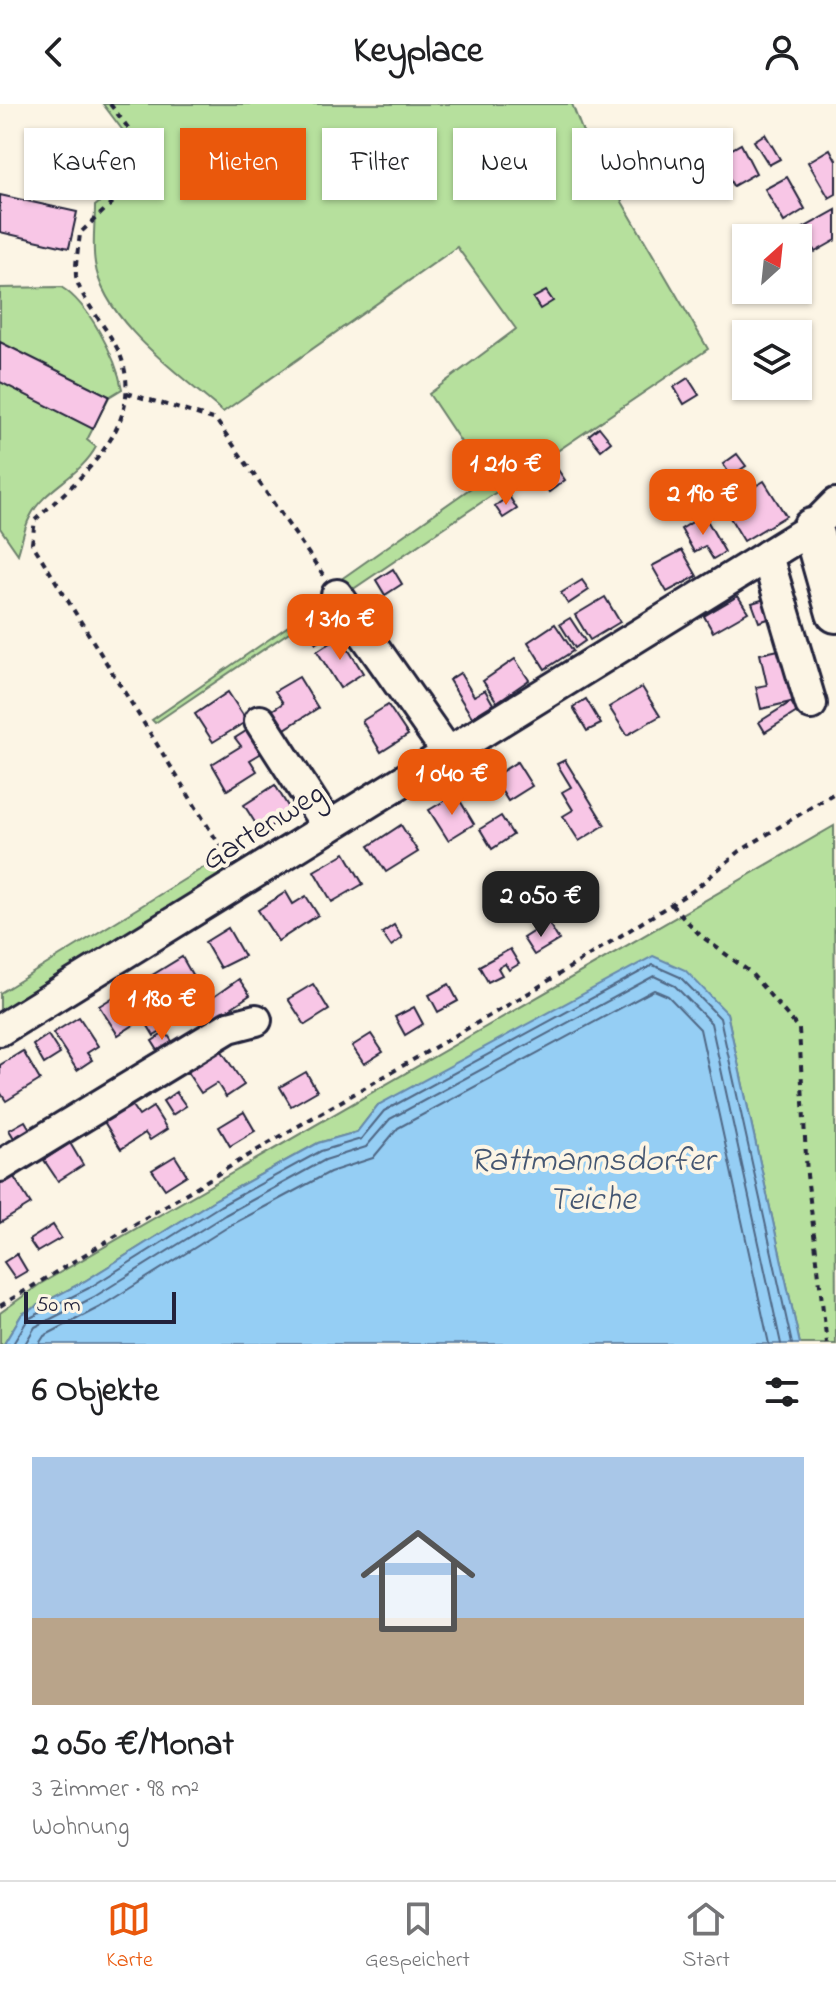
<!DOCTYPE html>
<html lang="de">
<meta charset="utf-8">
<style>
:root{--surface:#fff;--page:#f6f6f6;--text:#202124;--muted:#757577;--line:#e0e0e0;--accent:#ea580c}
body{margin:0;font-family:"Indie Flower",sans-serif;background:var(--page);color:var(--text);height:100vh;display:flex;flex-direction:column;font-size:30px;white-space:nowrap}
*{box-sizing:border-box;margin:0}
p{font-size:26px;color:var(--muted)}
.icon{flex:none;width:44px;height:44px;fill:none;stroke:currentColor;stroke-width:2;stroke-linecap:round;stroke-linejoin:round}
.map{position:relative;height:1240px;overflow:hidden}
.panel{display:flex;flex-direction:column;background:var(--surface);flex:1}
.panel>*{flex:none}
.hud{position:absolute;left:24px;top:24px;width:788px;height:72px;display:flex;gap:16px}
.needle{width:52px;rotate:27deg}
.controls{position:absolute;left:732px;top:120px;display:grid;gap:16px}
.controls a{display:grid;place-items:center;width:80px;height:80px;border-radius:0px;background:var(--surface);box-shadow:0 2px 6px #0004;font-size:40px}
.scale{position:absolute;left:24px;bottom:20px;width:152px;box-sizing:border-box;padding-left:8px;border:4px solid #22223b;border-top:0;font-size:22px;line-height:28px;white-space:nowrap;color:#22223b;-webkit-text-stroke:6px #fcf5e5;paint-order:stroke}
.price{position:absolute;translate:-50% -68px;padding:0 18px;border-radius:16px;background:var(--accent);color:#fff;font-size:26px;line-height:52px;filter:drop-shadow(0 2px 4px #0008)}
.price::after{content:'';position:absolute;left:50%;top:48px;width:24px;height:18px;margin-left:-12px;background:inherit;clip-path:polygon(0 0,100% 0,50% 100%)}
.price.current{background:#222;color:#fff}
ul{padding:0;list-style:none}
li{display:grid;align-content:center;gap:16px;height:424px;padding:0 32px}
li+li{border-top:2px solid var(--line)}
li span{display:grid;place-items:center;height:248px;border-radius:0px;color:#555}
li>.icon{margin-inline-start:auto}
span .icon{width:144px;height:144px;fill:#fffc;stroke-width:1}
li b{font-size:34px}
h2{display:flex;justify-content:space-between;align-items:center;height:96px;padding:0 32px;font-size:34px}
.pill{padding:0 28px;border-radius:0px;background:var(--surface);box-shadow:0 2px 6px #0004;font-size:28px;line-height:72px}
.pill.current{background:var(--accent);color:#fff}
header{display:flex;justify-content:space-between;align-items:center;height:104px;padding:0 32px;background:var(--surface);font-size:36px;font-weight:800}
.tabs{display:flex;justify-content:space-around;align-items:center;height:112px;border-top:2px solid var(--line);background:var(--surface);font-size:22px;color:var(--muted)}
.tabs a{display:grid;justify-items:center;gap:4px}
.tabs .current{color:var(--accent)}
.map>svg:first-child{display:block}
.green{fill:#b6e09d;stroke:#6c816c;stroke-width:2}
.water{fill:#95cef4;stroke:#6789aa;stroke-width:2}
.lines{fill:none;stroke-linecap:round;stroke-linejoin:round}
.shore{stroke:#506785;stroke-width:2}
.building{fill:#f8c6e6;stroke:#22223b;stroke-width:2}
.minor-casing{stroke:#22223b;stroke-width:36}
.major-casing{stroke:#22223b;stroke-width:44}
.path{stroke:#22223b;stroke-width:4;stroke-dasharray:6 6;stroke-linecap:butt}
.minor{stroke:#fcf5e5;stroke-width:30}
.major{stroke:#fcf5e5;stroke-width:38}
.labels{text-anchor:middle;stroke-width:8;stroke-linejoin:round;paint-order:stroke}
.street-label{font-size:32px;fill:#22223b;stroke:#fcf5e5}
.water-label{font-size:34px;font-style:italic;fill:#445672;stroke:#fcf5e5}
</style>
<header><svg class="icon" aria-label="back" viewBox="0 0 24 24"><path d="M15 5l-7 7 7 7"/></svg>Keyplace<svg class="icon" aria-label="person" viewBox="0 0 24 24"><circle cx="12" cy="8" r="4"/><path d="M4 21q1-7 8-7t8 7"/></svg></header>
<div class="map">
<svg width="836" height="1240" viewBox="0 0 836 1240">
<rect width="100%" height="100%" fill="#fcf5e5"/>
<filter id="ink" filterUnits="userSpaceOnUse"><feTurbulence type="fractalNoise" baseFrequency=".0125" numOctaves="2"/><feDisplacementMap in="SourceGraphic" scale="16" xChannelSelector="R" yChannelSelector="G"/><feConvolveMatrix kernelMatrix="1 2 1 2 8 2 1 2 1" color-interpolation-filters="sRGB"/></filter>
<g filter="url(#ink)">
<g class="green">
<path d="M 103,0 L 572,0 L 586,36 L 708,245 L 343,492 L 337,478 L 485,374 L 429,290 L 516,225 L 457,143 L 223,308 C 181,271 103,218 95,159 C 92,141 95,121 95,102 L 148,60 Z"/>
<path d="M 61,183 C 89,200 116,253 122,285 L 109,293 L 87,336 L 96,343 C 80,373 44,384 30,413 C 24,424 22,438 18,450 L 0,424 L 0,184 Z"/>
<polygon points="329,494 332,499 155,619 152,616"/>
<polygon points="834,722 836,1240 800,1240 727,909 378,1001 357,1028 318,1039 216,1095 85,1177 22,1210 4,1240 0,1240 0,1209 40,1180"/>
<polygon points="219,754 231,772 0,914 0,889"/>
</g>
<polygon class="water" points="653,852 685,866 727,909 800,1240 4,1240 22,1210 85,1177 216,1095 318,1039 357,1028 378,1001"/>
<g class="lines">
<g class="shore">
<polyline points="13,1240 28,1215 89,1184 220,1102 321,1047 361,1035 384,1007 653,861 680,873 720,914 792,1240"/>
<polyline points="25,1240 35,1223 94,1193 225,1111 325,1056 366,1043 390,1015 654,872 675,882 711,919 781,1240"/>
<polyline points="39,1240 44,1232 100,1203 231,1121 330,1068 373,1054 398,1024 654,886 668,892 700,925 769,1240"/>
</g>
</g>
<g class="building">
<polygon points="765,30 780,55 769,61 754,37"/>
<polygon points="741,40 756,69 733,82 718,53"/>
<polygon points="830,45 836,56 836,90 829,94 808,58"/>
<polygon points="787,73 805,105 784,118 765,85"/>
<polygon points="0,91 77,108 69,144 0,128"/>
<polygon points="836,106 836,136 815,148 802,125"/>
<polygon points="546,187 553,197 540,205 533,194"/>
<polygon points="0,238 109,292 93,325 0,278"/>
<polygon points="688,274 699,291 684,300 674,283"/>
<polygon points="599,323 611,338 601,346 589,331"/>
<polygon points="737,350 746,362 731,372 723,360"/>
<polygon points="556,363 565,376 549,388 539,374"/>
<polygon points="688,377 702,398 693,405 679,384"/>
<polygon points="764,377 786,412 744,437 723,402"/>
<polygon points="509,392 517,405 503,414 495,402"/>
<polygon points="704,411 725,448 713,455 705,442 694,448 681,425"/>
<polygon points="682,446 697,472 667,488 652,462"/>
<polygon points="393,465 402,480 385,491 376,476"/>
<polygon points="582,476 589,486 568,500 561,489"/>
<polygon points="738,492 748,508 713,528 704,512"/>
<polygon points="605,493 620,518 590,536 575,511"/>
<polygon points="768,494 774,513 759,518 752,499"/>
<polygon points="333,502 345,520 316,539 304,521"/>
<polygon points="570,514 585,537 575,544 560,520"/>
<polygon points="555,520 573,547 545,565 528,538"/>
<polygon points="340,532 363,569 340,584 317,547"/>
<polygon points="788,544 799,596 761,605 756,583 767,581 760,550"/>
<polygon points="515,555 529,576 497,598 483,577"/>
<polygon points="460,569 474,592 485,586 493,600 472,613 449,576"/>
<polygon points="299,573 318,604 280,628 268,609 283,599 275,587"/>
<polygon points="642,583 660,612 627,631 609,603"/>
<polygon points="228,588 247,617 213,638 195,610"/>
<polygon points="586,595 601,620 587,627 573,603"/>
<polygon points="791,598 797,608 765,628 759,618"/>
<polygon points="388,601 408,631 381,648 362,617"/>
<polygon points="251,624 265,647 250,656 257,667 227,686 212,660 241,642 235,634"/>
<polygon points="565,656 605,721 579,737 563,712 573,706 562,688 571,683 557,660"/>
<polygon points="517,658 532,682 508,697 493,673"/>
<polygon points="275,681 292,709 261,728 244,701"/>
<polygon points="456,690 474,720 448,736 429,706"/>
<polygon points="501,712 513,731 492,745 480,725"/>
<polygon points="401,721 418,748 386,768 369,742"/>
<polygon points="345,749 363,780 332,798 314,767"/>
<polygon points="286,788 293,800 306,792 318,811 278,837 258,806"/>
<polygon points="548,818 559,836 534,851 523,834"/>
<polygon points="394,821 402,834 391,842 382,829"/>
<polygon points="228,824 244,852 220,864 205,838"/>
<polygon points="510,845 519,860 509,866 505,860 498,864 502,871 488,878 479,862"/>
<polygon points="182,853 198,881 166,901 149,873"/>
<polygon points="239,875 250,891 216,914 205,899"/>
<polygon points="313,880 329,906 305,921 288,895"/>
<polygon points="449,880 458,897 438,908 429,891"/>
<polygon points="125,886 143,915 118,931 99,902"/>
<polygon points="414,903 423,920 405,931 395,913"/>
<polygon points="154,910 164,926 154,932 145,917"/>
<polygon points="79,913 98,942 87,949 92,956 77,966 53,929"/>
<polygon points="166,928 173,939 159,948 152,937"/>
<polygon points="371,930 383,948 364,960 352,942"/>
<polygon points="48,931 60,950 44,960 33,941"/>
<polygon points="220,944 244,981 226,993 217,979 201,989 185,965"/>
<polygon points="23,947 40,976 6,997 0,988 0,961"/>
<polygon points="306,968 317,987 291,1002 280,983"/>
<polygon points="176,988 186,1002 172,1011 163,997"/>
<polygon points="130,999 139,1012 153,1003 167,1025 150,1036 145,1029 121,1045 103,1016"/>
<polygon points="244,1008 255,1027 230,1042 219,1023"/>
<polygon points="25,1017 34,1032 19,1042 9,1026"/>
<polygon points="70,1039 83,1061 58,1077 44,1056"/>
<polygon points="175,1052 187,1071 165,1085 152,1066"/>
<polygon points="12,1070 31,1100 0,1119 0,1077"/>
<polygon points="53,1121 61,1134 37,1148 29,1136"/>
<polygon points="17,1150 27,1167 15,1174 4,1158"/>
</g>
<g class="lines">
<defs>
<g id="minor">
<polyline points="767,452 811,600"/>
<polyline points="337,491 448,649"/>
<polyline points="260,617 328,723"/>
<polyline points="0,926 812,424 836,400"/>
<polyline points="0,1062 229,923 256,916"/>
</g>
<polyline id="major" points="812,424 836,509"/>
</defs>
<use href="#minor" class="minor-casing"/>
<use href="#major" class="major-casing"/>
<g class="path">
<path d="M 110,0 L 155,59 L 80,129 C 79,142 75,158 76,172 C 79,195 112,228 121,253 C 146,322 80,375 35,416 L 32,439 L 230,758"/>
<polyline points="127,289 216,316 324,472"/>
<polyline points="671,800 701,832 750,868 799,925 807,1071 827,1240"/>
<polyline points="0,1202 274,1036 532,887 694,786 740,747 836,688"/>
</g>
<use href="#minor" class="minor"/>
<use href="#major" class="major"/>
</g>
</g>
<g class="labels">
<g class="street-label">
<text transform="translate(262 721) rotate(-32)" y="11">Gartenweg</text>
</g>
<g class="water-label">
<text x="592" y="1066">Rattmannsdorfer<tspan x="592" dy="39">Teiche</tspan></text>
</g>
</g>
</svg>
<div class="controls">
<a><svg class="needle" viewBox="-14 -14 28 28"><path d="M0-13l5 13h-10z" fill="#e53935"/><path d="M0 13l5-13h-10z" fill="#757577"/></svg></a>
<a><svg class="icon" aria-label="layers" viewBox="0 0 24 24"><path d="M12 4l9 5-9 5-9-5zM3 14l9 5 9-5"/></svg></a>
</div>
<div class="scale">50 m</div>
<b class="price" style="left:506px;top:403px">1 210 €</b>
<b class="price" style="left:703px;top:433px">2 190 €</b>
<b class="price" style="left:340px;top:558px">1 310 €</b>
<b class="price" style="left:452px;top:713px">1 040 €</b>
<b class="price current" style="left:541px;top:835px">2 050 €</b>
<b class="price" style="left:162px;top:938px">1 180 €</b>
<div class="hud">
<a class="pill">Kaufen</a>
<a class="pill current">Mieten</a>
<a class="pill">Filter</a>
<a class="pill">Neu</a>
<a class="pill">Wohnung</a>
</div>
</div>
<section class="panel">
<h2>6 Objekte<svg class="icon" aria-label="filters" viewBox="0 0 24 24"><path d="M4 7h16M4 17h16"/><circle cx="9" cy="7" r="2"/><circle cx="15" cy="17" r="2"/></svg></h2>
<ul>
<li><span style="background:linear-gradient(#a9c7e8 65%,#b9a48a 0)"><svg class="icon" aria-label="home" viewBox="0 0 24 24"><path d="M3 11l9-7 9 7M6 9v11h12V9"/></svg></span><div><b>2 050 €/Monat</b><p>3 Zimmer · 98 m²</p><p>Wohnung</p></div></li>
</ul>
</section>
<nav class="tabs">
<a class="current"><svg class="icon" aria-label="map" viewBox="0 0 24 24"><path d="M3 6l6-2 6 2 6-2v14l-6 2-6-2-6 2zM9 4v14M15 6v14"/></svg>Karte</a>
<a><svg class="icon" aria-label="saved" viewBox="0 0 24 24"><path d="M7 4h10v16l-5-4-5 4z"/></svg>Gespeichert</a>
<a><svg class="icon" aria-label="home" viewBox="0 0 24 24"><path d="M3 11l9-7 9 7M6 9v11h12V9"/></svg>Start</a>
</nav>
